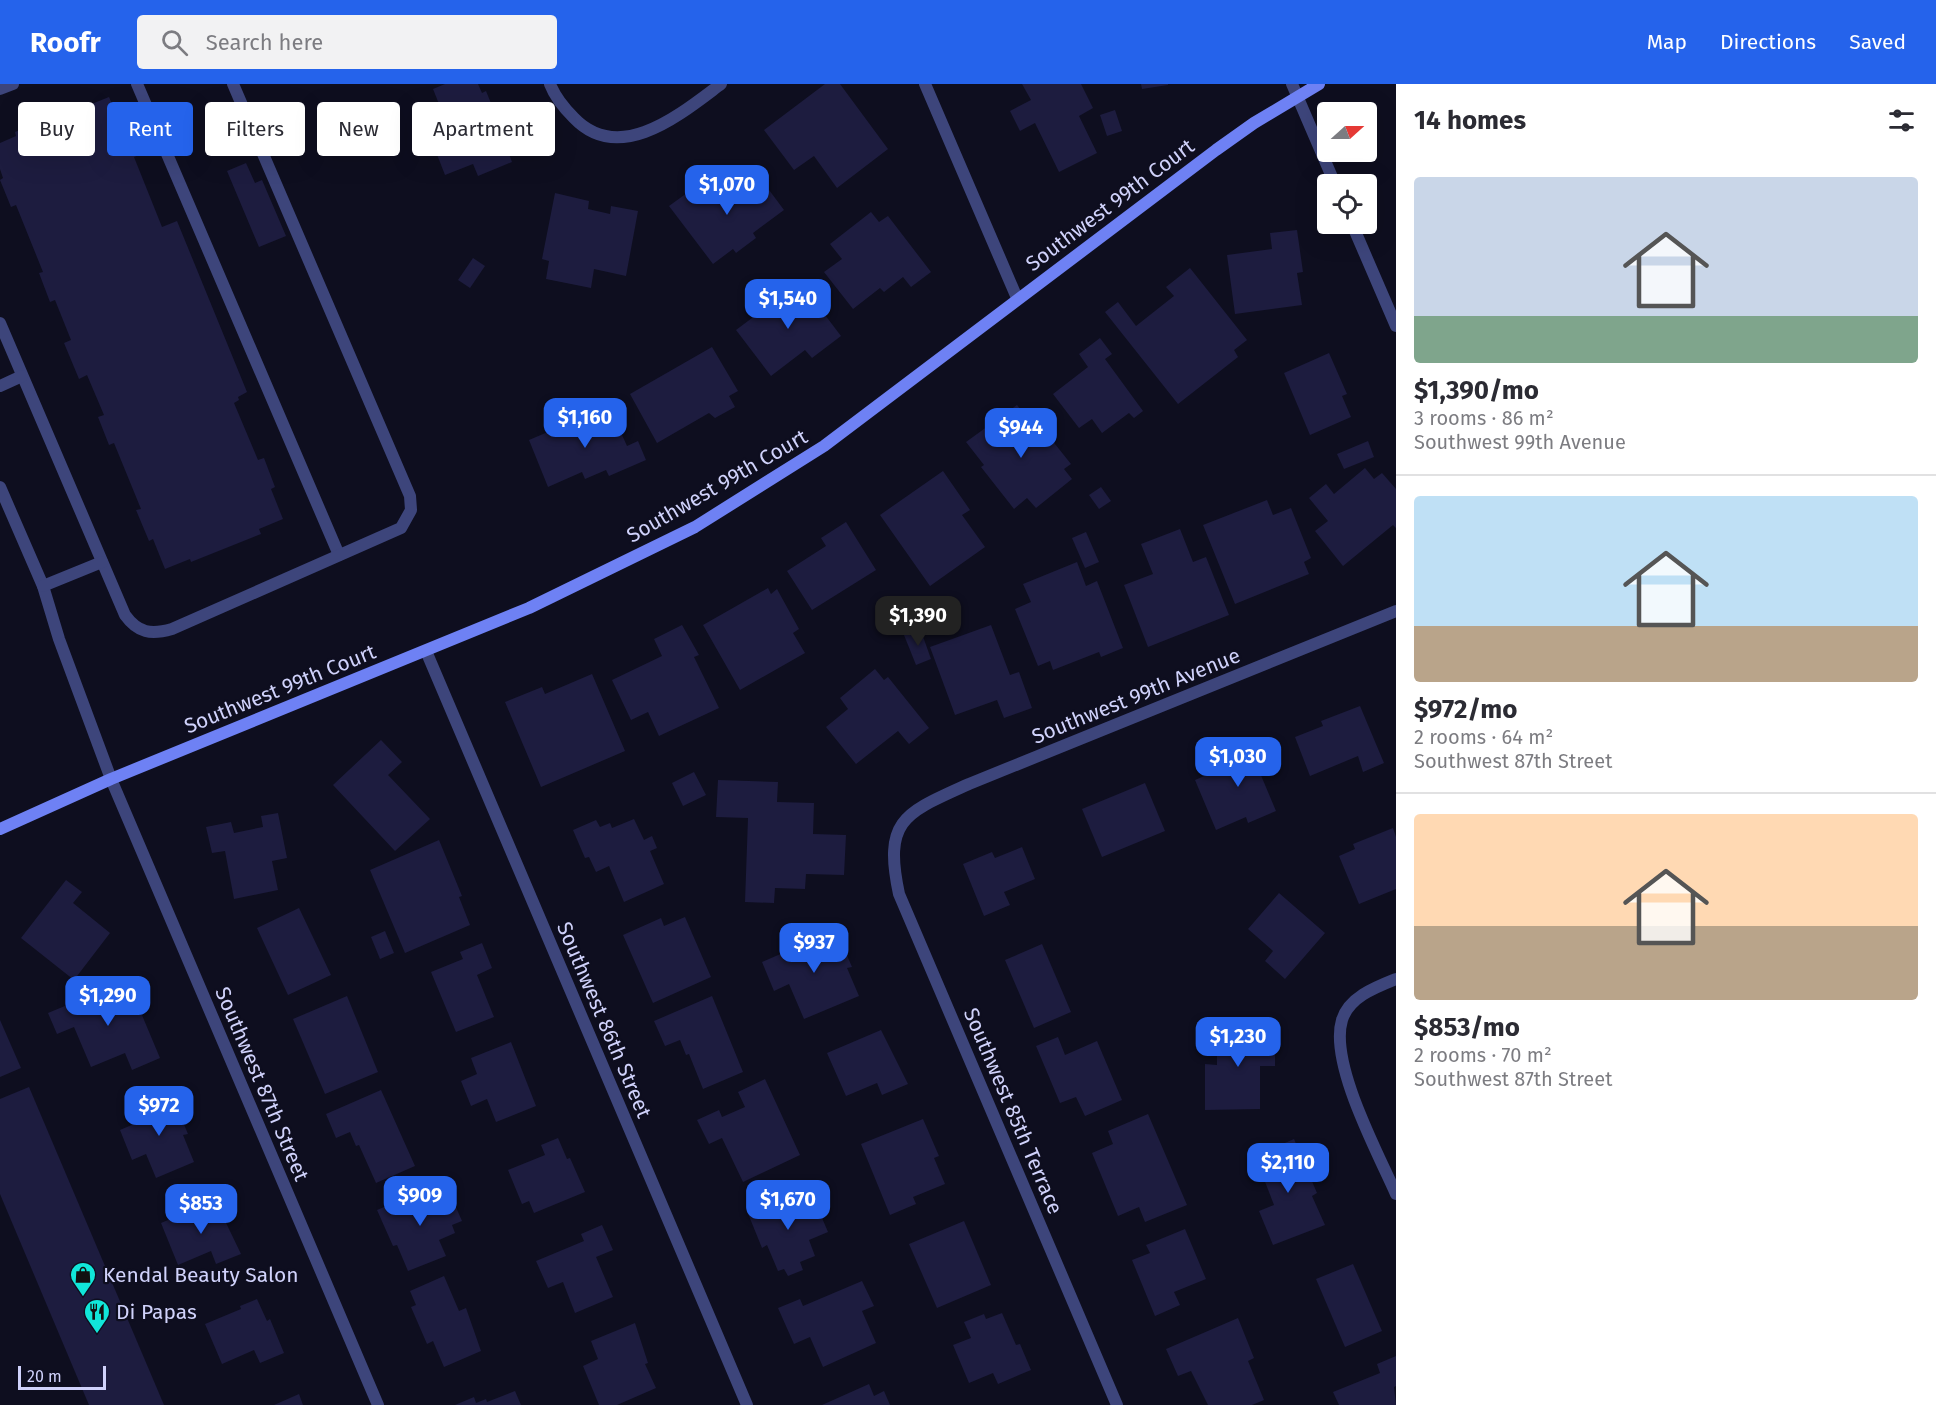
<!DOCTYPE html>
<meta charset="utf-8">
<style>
:root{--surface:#fff;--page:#f2f2f3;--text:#2b2b33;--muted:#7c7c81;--line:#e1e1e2;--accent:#2563eb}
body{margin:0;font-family:"Fira Sans",sans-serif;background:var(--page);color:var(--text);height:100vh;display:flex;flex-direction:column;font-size:22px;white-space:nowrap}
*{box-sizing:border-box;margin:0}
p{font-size:20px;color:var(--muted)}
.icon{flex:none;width:33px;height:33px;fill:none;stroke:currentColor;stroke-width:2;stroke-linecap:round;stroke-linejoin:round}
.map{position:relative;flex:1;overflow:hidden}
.side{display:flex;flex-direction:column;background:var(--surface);width:540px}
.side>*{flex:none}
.guide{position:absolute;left:18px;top:18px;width:570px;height:54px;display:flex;gap:12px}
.needle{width:39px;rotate:69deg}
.controls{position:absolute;left:1317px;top:18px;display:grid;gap:12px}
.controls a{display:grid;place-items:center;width:60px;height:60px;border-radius:6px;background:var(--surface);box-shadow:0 6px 24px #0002;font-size:30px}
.scale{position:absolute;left:18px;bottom:15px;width:88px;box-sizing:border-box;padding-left:6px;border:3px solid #d0d2fb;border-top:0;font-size:16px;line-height:21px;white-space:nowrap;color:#d0d2fb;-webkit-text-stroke:4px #0e0e1f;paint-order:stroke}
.price{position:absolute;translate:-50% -51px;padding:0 14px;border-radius:12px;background:var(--accent);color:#fff;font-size:20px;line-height:39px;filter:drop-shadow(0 2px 3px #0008)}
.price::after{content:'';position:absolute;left:50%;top:36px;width:18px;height:14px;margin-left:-9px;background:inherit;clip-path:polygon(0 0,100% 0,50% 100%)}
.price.on{background:#222;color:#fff}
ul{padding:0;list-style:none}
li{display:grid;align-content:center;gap:12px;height:318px;padding:0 18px}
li+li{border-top:2px solid var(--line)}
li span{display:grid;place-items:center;height:186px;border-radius:6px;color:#555}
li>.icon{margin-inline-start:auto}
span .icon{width:108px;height:108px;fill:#fffc;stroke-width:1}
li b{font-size:26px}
h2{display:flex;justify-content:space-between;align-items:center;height:72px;padding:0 18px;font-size:26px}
.chip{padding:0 21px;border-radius:6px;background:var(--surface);box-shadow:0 6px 24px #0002;font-size:21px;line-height:54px}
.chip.on{background:var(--accent);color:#fff}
header{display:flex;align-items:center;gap:36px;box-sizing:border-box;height:84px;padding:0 30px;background:var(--accent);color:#fff}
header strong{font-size:28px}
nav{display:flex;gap:33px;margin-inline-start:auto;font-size:21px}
.search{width:420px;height:54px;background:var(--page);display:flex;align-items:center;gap:15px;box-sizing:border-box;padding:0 21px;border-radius:6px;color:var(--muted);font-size:22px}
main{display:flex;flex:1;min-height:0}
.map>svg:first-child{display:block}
.building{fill:#1d1c3f}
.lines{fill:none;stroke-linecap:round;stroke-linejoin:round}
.lane{stroke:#3d457b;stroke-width:12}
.street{stroke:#3d457b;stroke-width:12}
.secondary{stroke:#6e81f4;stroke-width:12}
.labels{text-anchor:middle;stroke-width:4.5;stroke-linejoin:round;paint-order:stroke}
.street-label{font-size:21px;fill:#d0d2fb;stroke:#0e0e1f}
.poi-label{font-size:21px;fill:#d0d2fb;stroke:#0e0e1f;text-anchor:start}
</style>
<header>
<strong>Roofr</strong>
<div class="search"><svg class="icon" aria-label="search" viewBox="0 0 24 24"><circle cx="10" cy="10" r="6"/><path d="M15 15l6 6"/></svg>Search here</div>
<nav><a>Map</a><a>Directions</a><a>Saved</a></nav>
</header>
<main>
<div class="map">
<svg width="1396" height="1321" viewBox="0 0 1396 1321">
<rect width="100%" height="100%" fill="#0e0e1f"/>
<g class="building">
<polygon points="445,0 478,0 482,9 486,7 495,29 488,32 490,38 496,36 512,78 478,92 473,80 445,91 420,27 439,20 433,5"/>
<polygon points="825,0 840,0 888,65 837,104 814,72 794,86 764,46"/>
<polygon points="1022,0 1081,0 1093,24 1079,32 1097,69 1059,88 1035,39 1020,47 1010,27 1031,16"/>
<polygon points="1141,0 1168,0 1168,1 1142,5"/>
<polygon points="109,13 122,44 126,42 139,71 134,73 162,143 177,137 247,308 238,313 239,316 234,319 258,376 264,374 275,403 271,405 283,435 259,445 261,450 191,478 190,475 165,485 153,455 149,457 136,426 141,425 114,359 109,361 98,333 104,331 87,291 79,295 64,259 71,256 55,216 50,218 39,189 43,188 16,121 11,123 0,96 3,94 0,85 0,59 16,52 15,48 83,20 84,23"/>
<polygon points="1115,26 1122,47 1107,52 1100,31"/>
<polygon points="246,79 255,99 262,96 286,152 259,163 227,87"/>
<polygon points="755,87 784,126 753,149 756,154 736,169 733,165 713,180 669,122 698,101 712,119"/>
<polygon points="555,109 589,117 588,125 610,130 611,122 638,127 626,192 594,185 591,204 546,195 549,177 542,175"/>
<polygon points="871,128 879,138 888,132 931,188 911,203 903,193 884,208 880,204 853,225 824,188 842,175 830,160"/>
<polygon points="1297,146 1303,188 1297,189 1302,221 1235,230 1227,171 1272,165 1270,149"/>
<polygon points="473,174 485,182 470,204 458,196"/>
<polygon points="1190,184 1247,256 1234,266 1238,273 1178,320 1105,228 1118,218 1136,242 1174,212 1166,203"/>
<polygon points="800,198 841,252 812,274 805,266 771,292 736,246"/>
<polygon points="1100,254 1112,270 1105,275 1143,327 1134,334 1129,329 1102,349 1092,335 1079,344 1053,310 1088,283 1079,270"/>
<polygon points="712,263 738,307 729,312 735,323 715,334 709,329 657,359 630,310"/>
<polygon points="1329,269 1347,310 1342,312 1351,333 1310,351 1284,289"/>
<polygon points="1017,321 1035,343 1039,340 1071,380 1064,385 1072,395 1036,424 1027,414 1014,425 981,383 984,381 966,358"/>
<polygon points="609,322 627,362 638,357 646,376 609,392 606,386 585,395 582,388 548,403 529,356"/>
<polygon points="1368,357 1374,373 1344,385 1337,370"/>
<polygon points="1365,384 1374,395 1382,389 1396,405 1396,444 1393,441 1343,482 1315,447 1328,437 1309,414 1326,400 1334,410"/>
<polygon points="943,387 970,426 962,431 985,463 930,502 880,431"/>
<polygon points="1101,403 1111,417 1099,425 1089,411"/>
<polygon points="1267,416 1273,431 1291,424 1311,474 1304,478 1309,490 1235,520 1203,441"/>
<polygon points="846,438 876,486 812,526 787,487 826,462 821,454"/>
<polygon points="1180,445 1193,478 1206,473 1229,531 1148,563 1124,501 1153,490 1141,460"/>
<polygon points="1086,448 1099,478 1085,484 1072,454"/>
<polygon points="1077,478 1086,502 1097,497 1123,564 1101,573 1099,568 1053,586 1050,577 1038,582 1015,525 1031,518 1023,500"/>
<polygon points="768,504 771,510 777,505 799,545 793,549 805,569 740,606 703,541"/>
<polygon points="682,541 699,571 694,573 719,624 659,652 648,628 631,636 612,596 662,572 654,555"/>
<polygon points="991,541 1010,591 1019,588 1032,624 1004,634 997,616 955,631 930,563"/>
<polygon points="920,544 931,575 916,581 904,551"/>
<polygon points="875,585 884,596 888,593 929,644 909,660 898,647 856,680 826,643 848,625 840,614"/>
<polygon points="592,590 625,667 541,703 505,618 542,603 545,610"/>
<polygon points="1360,622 1384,679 1363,688 1358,672 1310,692 1295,653 1323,642 1321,637"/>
<polygon points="1254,654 1268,686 1260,689 1276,727 1248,739 1246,733 1216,746 1195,696 1235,679 1229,665"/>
<polygon points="381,656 402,678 388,691 430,735 395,767 333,701"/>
<polygon points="694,688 706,711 683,722 672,699"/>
<polygon points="718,696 778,698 777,718 814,719 813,750 846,751 844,791 806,790 805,805 775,804 774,819 745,818 748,734 716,733"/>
<polygon points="1145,699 1165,747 1102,773 1082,725"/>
<polygon points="278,729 287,774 272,777 278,806 234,815 225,767 212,769 206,743 231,738 234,749 263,743 261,732"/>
<polygon points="634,735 644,756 652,752 657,764 650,767 664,800 624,818 609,782 596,788 589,773 585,774 573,746 596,736 600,743 610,739 612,744"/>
<polygon points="1393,744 1396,753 1396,805 1359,820 1339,772 1355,765 1353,760"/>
<polygon points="439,756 462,812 459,813 470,841 405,869 370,786"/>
<polygon points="1022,763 1035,795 1004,808 1010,821 984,832 963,780 992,768 995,774"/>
<polygon points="66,796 82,808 73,819 110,849 74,896 21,854"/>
<polygon points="1279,809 1325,849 1285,895 1265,877 1273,867 1248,845"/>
<polygon points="299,824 331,891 288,911 257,844"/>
<polygon points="685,833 711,893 653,919 623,851 661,834 664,842"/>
<polygon points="836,846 852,883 847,884 859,912 804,935 789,900 774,907 762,878"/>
<polygon points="385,847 394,869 380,875 371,853"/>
<polygon points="482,859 492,884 477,891 494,933 456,948 431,888 463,875 460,868"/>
<polygon points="1042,860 1071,928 1034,944 1005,876"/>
<polygon points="118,900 122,909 131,905 160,974 132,986 125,969 91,983 74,943 57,950 48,929"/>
<polygon points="347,912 378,988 325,1010 293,935"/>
<polygon points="712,912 743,988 703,1005 689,970 686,971 680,956 665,962 654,937"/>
<polygon points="0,936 21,984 0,993"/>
<polygon points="1217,941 1258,941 1258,953 1275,953 1275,982 1260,982 1260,1025 1205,1026 1205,980 1217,981"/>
<polygon points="881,946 908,1000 882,1011 877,999 846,1012 827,969"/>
<polygon points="1058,953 1065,971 1097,957 1122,1016 1085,1032 1076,1013 1060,1019 1036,962"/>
<polygon points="511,958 536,1022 496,1038 487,1015 471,1022 461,997 477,990 471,974"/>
<polygon points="765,995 800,1071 743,1098 722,1054 709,1060 697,1036 719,1026 722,1033 745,1023 738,1008"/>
<polygon points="29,1003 164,1321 89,1321 0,1110 0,1015"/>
<polygon points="381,1006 415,1082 376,1099 359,1061 356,1062 350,1048 336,1054 326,1030"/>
<polygon points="172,1012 188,1050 183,1051 194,1078 156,1094 146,1070 132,1076 120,1046 134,1040 129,1029"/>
<polygon points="1148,1030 1187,1121 1145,1138 1139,1123 1118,1132 1092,1069 1113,1060 1108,1047"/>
<polygon points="923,1035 939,1072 934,1074 945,1100 913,1113 916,1120 890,1131 861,1060"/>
<polygon points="558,1054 567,1075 570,1074 585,1108 534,1129 529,1117 522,1120 508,1086 545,1071 541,1061"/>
<polygon points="1294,1055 1317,1109 1312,1112 1325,1141 1273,1161 1259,1127 1274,1121 1255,1072"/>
<polygon points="448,1105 462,1137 452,1141 455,1149 439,1156 446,1172 408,1187 397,1161 393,1162 377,1126 420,1108 423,1116"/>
<polygon points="790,1109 795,1121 813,1113 828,1148 809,1156 815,1172 800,1178 803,1186 788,1192 784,1185 778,1187 767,1161 762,1164 747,1127"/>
<polygon points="215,1116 241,1170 216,1180 211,1167 178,1181 161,1139"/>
<polygon points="964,1137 991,1201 937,1224 909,1160"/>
<polygon points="602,1141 613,1166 596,1173 613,1213 575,1229 563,1198 548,1204 536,1177 584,1157 581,1150"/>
<polygon points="1185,1145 1206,1195 1174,1208 1180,1221 1155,1232 1132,1176 1150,1169 1146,1161"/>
<polygon points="1353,1180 1382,1247 1345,1263 1316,1195"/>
<polygon points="444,1192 459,1227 466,1224 481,1267 444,1283 433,1257 427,1260 411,1223 416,1221 410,1207"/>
<polygon points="862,1197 874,1222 862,1227 876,1259 823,1283 810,1253 794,1260 778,1224 800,1215 803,1222"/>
<polygon points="257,1215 267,1237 270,1235 284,1269 260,1279 254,1266 222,1280 205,1240 241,1225 240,1222"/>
<polygon points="1002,1229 1016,1261 1020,1260 1031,1286 998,1300 993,1289 969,1299 953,1261 971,1254 964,1238 984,1230 986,1235"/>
<polygon points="1238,1234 1254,1274 1248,1277 1264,1316 1252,1321 1208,1321 1191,1287 1178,1292 1166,1265"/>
<polygon points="635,1239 648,1279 645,1280 656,1304 617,1321 599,1321 583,1282 598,1275 591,1257"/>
<polygon points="1396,1272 1396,1302 1394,1303 1396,1321 1339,1321 1333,1308 1380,1289 1377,1280"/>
<polygon points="869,1300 874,1312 884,1307 890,1321 822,1321"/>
<polygon points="515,1307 521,1321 455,1321 474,1313 476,1319 486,1315 487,1318"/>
<polygon points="299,1310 303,1321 274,1321"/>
</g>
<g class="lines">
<g class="lane">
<polyline points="137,0 339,471"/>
<polyline points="0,5 13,0"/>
<path d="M 0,239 L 125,531 C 138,549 151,551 172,545 L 401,444 L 411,426 L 410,412 L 233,0"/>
<polyline points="0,302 22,292"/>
<polyline points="0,403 43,502 59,555 111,695"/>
<polyline points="43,502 102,478"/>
</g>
<g class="street">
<path d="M 550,0 C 555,13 564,24 574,34 C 620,82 682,29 721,0"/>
<polyline points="925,0 1017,214"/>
<polyline points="1292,0 1335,100"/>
<polyline points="1352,140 1396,242"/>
<polyline points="426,567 747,1321"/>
<polyline points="111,695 378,1321"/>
<path d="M 1396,895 C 1376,903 1349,913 1342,936 C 1329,979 1378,1069 1396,1110"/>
<path d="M 1117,1321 L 899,810 C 883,735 905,729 969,700 L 1396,527"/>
</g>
<polyline class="secondary" points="0,745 111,695 529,524 695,443 824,362 1216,66 1254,39 1319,0"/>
</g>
<defs>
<symbol id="shop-pin" viewBox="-11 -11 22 30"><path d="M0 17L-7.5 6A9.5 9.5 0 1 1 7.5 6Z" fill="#11e6d9" stroke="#0e0e1f"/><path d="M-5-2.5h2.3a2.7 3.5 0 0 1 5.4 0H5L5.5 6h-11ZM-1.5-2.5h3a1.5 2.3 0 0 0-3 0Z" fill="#111"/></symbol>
<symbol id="restaurant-pin" viewBox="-11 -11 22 30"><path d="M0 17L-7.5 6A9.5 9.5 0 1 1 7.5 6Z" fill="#11e6d9" stroke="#0e0e1f"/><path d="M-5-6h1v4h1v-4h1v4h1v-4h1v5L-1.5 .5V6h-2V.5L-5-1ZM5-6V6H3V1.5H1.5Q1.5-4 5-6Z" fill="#111"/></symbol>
</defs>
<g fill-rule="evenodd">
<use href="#shop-pin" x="68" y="1176" width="30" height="40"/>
<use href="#restaurant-pin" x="82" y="1213" width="30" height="40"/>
</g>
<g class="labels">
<g class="street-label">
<text transform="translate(1110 121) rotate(-37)" y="7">Southwest 99th Court</text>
<text transform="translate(717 402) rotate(-30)" y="7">Southwest 99th Court</text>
<text transform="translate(280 605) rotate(-22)" y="7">Southwest 99th Court</text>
<text transform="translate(1136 612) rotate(-22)" y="7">Southwest 99th Avenue</text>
<text transform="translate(604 936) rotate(67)" y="7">Southwest 86th Street</text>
<text transform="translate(262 1000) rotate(67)" y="7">Southwest 87th Street</text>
<text transform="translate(1013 1027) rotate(67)" y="7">Southwest 85th Terrace</text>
</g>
<g class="poi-label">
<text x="103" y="1198">Kendal Beauty Salon</text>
<text x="116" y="1235">Di Papas</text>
</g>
</g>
</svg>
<div class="controls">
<a><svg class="needle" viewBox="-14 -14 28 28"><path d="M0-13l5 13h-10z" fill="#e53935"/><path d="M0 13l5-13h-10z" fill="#7c7c81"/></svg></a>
<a><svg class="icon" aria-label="locate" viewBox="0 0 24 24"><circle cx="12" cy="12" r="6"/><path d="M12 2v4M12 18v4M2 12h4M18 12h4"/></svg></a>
</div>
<div class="scale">20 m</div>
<b class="price" style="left:727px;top:132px">$1,070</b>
<b class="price" style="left:788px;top:246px">$1,540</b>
<b class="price" style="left:585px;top:365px">$1,160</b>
<b class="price" style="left:1021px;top:375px">$944</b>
<b class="price on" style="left:918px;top:563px">$1,390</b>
<b class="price" style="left:1238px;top:704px">$1,030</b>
<b class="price" style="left:814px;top:890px">$937</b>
<b class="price" style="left:108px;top:943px">$1,290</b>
<b class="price" style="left:1238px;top:984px">$1,230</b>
<b class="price" style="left:159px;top:1053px">$972</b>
<b class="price" style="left:1288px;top:1110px">$2,110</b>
<b class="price" style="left:420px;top:1143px">$909</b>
<b class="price" style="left:788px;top:1147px">$1,670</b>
<b class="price" style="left:201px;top:1151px">$853</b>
<div class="guide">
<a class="chip">Buy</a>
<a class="chip on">Rent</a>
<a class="chip">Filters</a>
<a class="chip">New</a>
<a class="chip">Apartment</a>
</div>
</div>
<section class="side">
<h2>14 homes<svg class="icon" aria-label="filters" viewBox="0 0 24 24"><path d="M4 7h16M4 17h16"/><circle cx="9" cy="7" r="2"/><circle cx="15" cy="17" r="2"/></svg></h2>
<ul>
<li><span style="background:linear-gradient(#c9d6e8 75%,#7fa58c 0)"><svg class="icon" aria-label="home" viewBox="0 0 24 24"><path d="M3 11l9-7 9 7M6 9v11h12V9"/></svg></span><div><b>$1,390/mo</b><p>3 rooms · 86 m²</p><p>Southwest 99th Avenue</p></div></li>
<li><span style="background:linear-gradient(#bfe0f5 70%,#b9a48a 0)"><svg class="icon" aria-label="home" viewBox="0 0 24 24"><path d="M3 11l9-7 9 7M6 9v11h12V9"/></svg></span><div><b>$972/mo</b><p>2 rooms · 64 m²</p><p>Southwest 87th Street</p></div></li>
<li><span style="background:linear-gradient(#ffd9b3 60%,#b9a48a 0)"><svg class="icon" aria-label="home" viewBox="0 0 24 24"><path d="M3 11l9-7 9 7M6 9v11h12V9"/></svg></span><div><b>$853/mo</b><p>2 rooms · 70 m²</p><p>Southwest 87th Street</p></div></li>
</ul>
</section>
</main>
